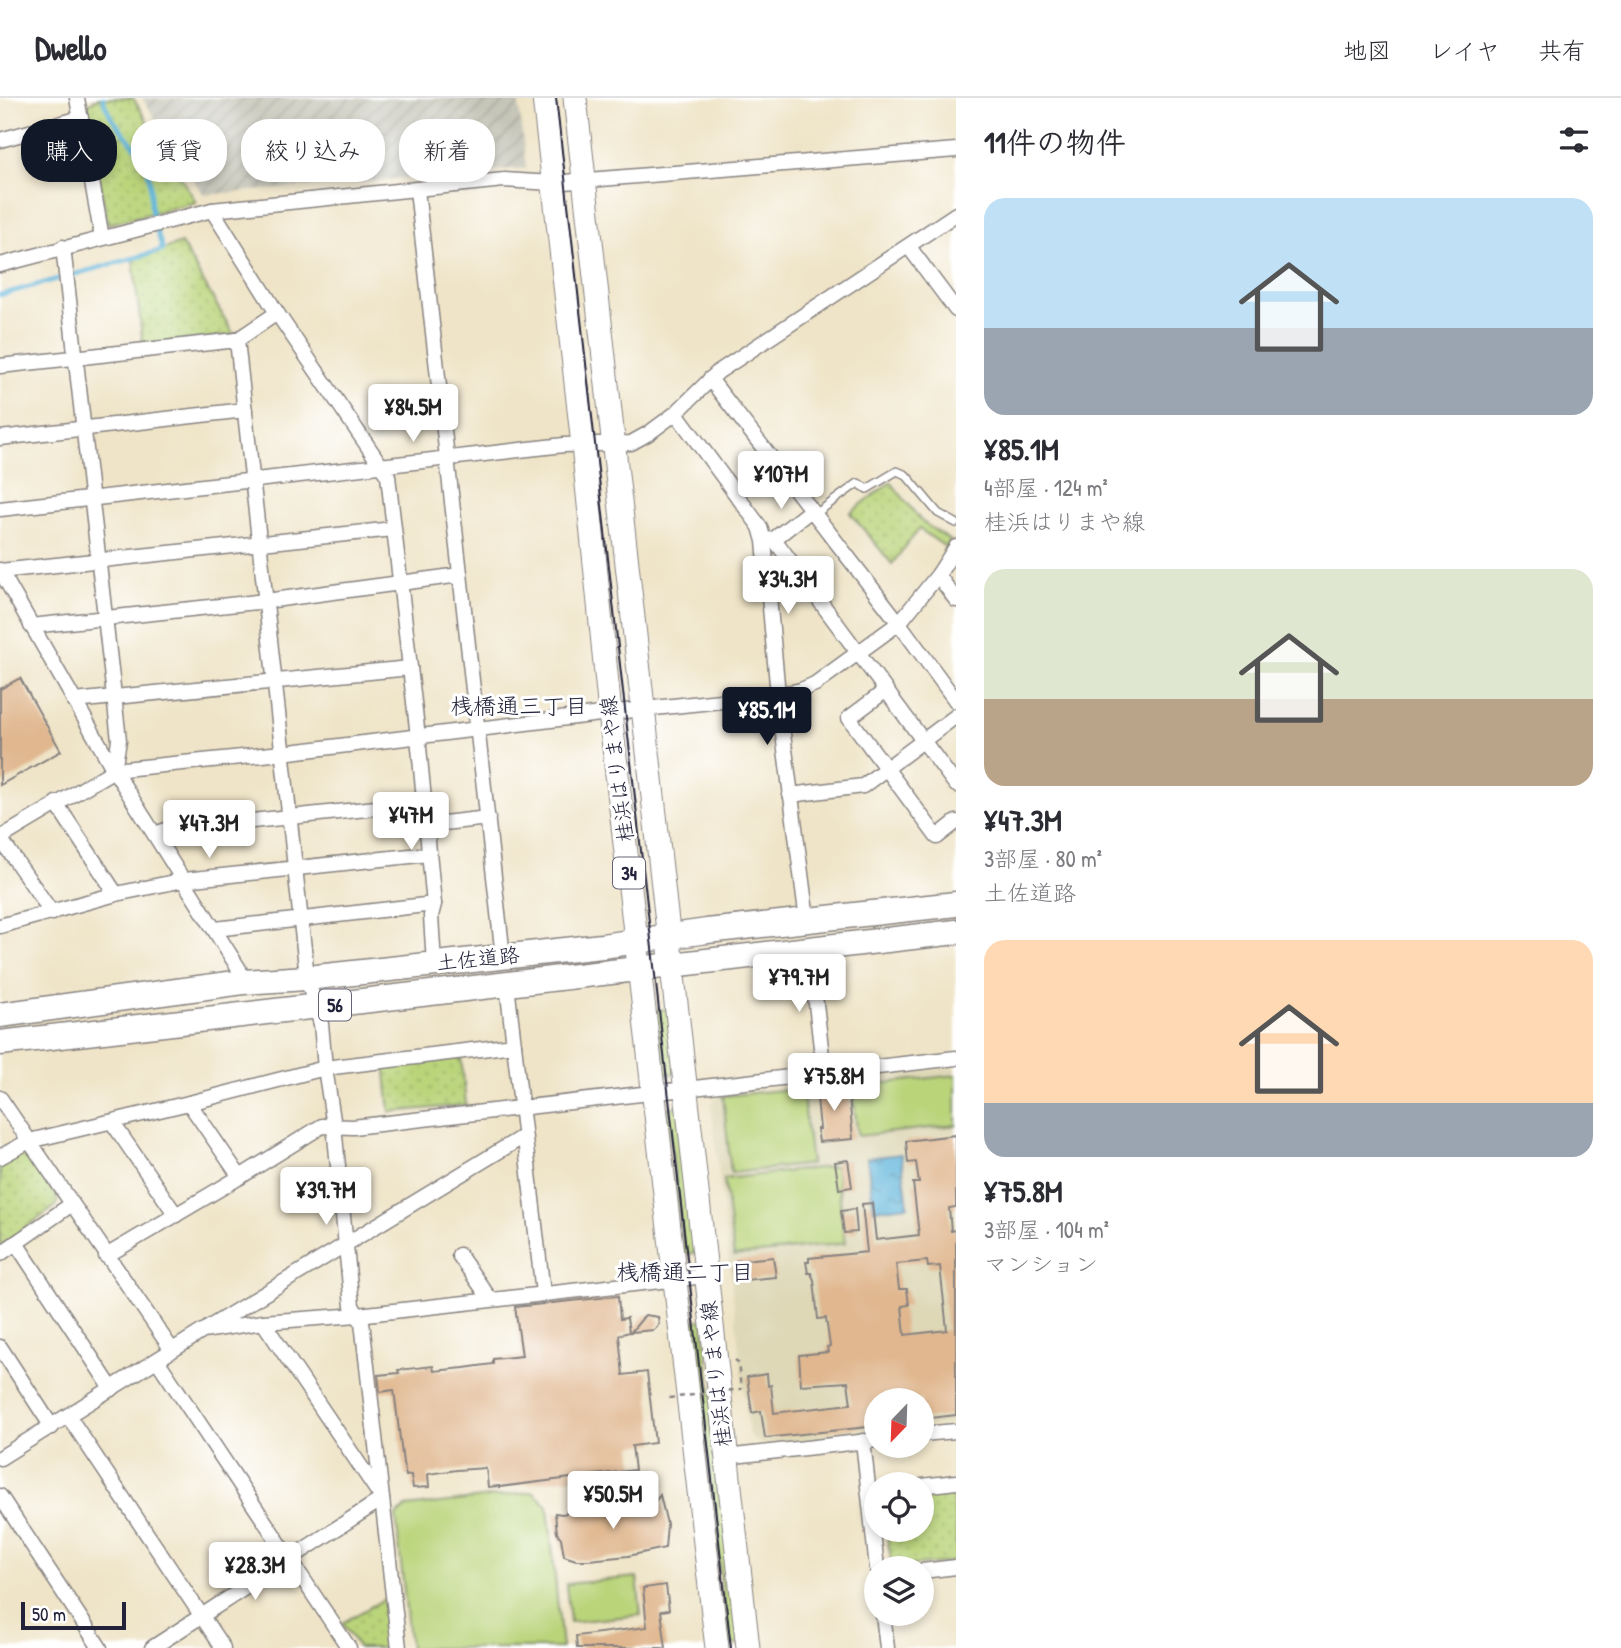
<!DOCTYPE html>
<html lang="ja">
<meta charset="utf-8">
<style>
:root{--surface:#fff;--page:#f2f2f3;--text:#2b2b33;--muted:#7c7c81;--line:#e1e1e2;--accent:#111827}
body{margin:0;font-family:"Patrick Hand","Klee One",sans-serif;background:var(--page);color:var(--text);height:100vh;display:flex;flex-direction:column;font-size:26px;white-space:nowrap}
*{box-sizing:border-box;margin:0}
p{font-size:23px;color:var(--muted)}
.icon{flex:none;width:38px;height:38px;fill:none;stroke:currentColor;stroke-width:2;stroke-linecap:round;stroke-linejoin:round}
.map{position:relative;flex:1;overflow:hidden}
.details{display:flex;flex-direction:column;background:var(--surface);width:665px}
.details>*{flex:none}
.hud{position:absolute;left:21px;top:21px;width:665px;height:63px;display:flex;gap:14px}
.needle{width:46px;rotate:203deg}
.fabs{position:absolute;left:864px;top:1290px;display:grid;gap:14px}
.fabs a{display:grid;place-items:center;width:70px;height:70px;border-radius:50%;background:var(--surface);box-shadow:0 4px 10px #0003;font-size:35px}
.scale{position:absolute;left:21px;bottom:18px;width:105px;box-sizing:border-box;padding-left:7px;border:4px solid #22223b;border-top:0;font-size:19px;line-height:24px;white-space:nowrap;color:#22223b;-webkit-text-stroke:5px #fff;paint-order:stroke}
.price{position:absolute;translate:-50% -60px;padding:0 16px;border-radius:7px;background:#fff;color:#222;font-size:23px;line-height:46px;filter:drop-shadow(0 2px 4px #0008)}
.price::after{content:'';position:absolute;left:50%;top:42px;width:21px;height:16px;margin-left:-10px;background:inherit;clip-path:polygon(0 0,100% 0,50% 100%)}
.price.on{background:var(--accent);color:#fff}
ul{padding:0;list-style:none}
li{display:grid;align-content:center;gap:14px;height:371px;padding:0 28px}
li span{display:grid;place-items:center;height:217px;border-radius:21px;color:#555}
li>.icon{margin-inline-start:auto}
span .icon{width:126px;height:126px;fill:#fffc;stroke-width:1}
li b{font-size:30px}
h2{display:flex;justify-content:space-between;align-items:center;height:84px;padding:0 28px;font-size:30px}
.tag{padding:0 24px;border-radius:28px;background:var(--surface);box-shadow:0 4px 10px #0003;font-size:24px;line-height:63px}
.tag.on{background:var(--accent);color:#fff}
header{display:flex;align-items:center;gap:42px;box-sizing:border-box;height:98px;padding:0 35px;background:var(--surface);border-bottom:2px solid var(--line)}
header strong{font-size:33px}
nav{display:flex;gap:38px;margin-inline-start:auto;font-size:24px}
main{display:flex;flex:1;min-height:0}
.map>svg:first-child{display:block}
.built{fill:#ded8b7}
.industrial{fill:url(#industrial-furrows)}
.green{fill:#bad47a;stroke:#6e7b5a;stroke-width:2}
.park{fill:url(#park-dots);stroke:#6e7b5a;stroke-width:2}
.water{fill:url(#water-ripples);stroke:#3f6a8a;stroke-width:2}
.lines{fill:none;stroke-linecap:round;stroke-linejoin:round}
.stream{stroke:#5cb3d9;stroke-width:4.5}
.building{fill:#e0b78f;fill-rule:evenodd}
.service-casing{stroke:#888381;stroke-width:10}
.minor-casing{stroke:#888381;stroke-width:17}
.primary-casing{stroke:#888381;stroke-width:25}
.trunk-casing{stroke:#888381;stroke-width:27}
.path{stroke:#888381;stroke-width:2.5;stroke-dasharray:5 5;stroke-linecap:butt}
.service{stroke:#fff;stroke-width:7}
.minor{stroke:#fff;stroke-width:14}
.primary{stroke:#fff;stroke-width:23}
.trunk{stroke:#fff;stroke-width:24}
.tram{stroke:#22223b;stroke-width:2}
.path-bridge{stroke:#888381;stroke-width:2.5;stroke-dasharray:5 5;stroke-linecap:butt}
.labels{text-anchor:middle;stroke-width:6;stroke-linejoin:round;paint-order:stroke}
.shield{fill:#fff;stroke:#646476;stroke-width:2}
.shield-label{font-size:19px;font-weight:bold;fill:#22223b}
.street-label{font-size:21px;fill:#22223b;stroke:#fff}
.neighbourhood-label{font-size:23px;fill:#22223b;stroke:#fff}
</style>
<header>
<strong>Dwello</strong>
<nav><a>地図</a><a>レイヤ</a><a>共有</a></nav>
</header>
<main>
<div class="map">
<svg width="956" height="1550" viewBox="0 0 956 1550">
<defs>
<pattern id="industrial-furrows" width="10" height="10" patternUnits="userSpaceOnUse" patternTransform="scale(1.75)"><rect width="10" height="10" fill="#c5c5b8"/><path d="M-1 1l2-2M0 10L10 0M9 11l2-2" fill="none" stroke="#a9a99f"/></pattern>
<pattern id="park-dots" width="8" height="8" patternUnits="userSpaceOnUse" patternTransform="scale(1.75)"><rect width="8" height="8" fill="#bad47a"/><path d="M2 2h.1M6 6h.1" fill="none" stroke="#a0b66a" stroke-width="1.8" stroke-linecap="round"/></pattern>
<pattern id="water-ripples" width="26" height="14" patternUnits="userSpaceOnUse" patternTransform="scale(1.75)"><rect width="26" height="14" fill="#5cb3d9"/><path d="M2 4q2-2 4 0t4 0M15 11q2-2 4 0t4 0" fill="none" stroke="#4c91b1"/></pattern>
</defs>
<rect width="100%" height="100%" fill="#fff"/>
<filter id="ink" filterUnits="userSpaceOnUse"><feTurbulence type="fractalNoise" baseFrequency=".0143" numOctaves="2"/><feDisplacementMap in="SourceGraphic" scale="14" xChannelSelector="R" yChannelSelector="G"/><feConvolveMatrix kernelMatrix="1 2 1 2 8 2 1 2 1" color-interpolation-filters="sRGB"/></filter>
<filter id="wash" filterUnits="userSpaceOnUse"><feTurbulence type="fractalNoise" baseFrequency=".00686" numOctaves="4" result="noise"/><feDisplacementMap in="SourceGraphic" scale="28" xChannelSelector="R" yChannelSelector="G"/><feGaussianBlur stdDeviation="1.57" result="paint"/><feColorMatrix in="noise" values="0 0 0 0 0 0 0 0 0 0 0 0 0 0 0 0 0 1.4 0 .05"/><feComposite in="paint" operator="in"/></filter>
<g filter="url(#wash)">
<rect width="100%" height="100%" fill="#efe4c7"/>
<polygon class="built" points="956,969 956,1326 922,1329 922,1302 877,1302 877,1334 763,1347 749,1337 711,1006 720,996"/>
<polygon class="industrial" points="142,0 518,0 526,70 204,97"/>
<g class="green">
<polygon points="670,911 677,975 663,977 656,912"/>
<polygon points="956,977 956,1027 858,1038 852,989"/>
<polygon points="802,990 811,1066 731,1075 723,998"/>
<polygon points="679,1008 695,1155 684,1156 667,1010"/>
<polygon points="836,1068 845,1145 734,1158 724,1081"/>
<polygon points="703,1222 740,1546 728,1547 692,1223"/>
<polygon points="533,1394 548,1408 562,1550 410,1550 396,1418 406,1409"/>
<polygon points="637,1479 641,1517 570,1524 566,1486"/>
</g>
<g class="park">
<polygon points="98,0 133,0 196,104 108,126 85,8"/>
<polygon points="181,145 234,237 143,247 133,162"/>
<polygon points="891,384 921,423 951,443 947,450 919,431 892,466 850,415"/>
<polygon points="461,959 466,1007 390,1014 385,966"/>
<polygon points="21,1054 27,1056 58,1101 56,1108 0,1148 0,1065"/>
<polygon points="951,1391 956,1428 956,1464 904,1468 891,1462 886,1432 922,1432 922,1395"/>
<polygon points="388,1499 393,1550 359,1550 342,1525"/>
</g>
<polygon class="water" points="901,1056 908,1108 874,1112 867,1060"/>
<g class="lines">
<path class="stream" d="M 0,197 L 163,152 C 159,139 152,124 151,110 C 150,94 152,78 144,63 C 133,40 109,25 103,0"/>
</g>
<g id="blocks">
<g class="building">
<polygon points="20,580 61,653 0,687 0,591"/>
<polygon points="848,986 853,1041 819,1044 817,1031 820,1031 816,989"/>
<path d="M 956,1037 L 956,1109 L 949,1110 L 951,1133 L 956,1132 L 956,1317 L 922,1321 L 922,1302 L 877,1302 L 877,1328 L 765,1340 L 761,1313 L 752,1315 L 747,1279 L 767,1276 L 768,1288 L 771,1287 L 774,1315 L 851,1306 L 848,1284 L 801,1287 L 799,1257 L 828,1254 L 827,1249 L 830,1248 L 826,1220 L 818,1221 L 814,1182 L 811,1175 L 808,1175 L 806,1164 L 809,1164 L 809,1160 L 867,1154 L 862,1106 L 872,1105 L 876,1142 L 919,1137 L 913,1085 L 919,1085 L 916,1064 L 908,1065 L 906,1043 ZM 927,1163 L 928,1169 L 940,1168 L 947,1232 L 905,1237 L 902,1208 L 909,1207 L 907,1191 L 899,1191 L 896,1166 Z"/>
<polygon points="848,1062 852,1089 839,1091 835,1064"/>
<polygon points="855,1111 857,1134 844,1135 841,1113"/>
<polygon points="773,1159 776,1179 734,1183 732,1170 737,1170 736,1163"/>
<polygon points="618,1198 620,1221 627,1220 629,1234 619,1237 623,1277 647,1274 655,1345 632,1348 635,1372 499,1389 499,1388 488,1389 486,1370 457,1372 428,1376 429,1389 413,1390 411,1377 406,1378 403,1365 394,1292 380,1294 378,1277 399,1275 398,1272 433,1268 434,1273 464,1270 493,1266 493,1261 522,1258 515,1209"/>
<polygon points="645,1217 658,1219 659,1226 654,1232 631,1234"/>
<polygon points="660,1397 667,1426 665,1450 628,1458 589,1462 576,1462 564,1458 561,1440 557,1435 555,1415 562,1416 610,1407 648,1407 654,1405"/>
<polygon points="666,1487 669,1512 661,1513 666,1550 577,1550 576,1538 647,1529 643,1490"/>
</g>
</g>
</g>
<g filter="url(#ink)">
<use href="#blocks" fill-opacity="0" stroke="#888381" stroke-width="2"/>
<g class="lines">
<defs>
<polyline id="service" points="814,417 858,385 867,391 897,373 906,377 938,415 956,425"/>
<g id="minor">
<polyline points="77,0 102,140"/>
<polyline points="0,42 81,20"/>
<polyline points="417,92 503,859"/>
<polyline points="212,112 277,215 388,378 418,639 434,806 431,818 434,866"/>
<polyline points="63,149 119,642 114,672"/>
<polyline points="909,149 956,212"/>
<polyline points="0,167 212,112 504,82 552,85 956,52"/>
<polyline points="237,242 277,215"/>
<polyline points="0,268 237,242 305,860 307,880 321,926 325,970 334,1028 352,1208 362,1224 399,1550"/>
<polyline points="710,281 899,525 956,603"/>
<polyline points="676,315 760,429 764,443 778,597 807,822"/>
<polyline points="0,340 245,312"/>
<polyline points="0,411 564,347 631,345 649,335 676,315 718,274 956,116"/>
<polyline points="774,441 956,687"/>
<polyline points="767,442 774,441 811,412"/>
<polyline points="0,472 114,672 239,871 243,884"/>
<polyline points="0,473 393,431"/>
<polyline points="938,477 956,502"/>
<polyline points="31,528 266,503 460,477"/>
<polyline points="885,593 849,620 937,739 956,724"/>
<polyline points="74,603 410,570"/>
<polyline points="790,697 863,688 956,618"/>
<polyline points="56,705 116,796"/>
<polyline points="426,727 488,720"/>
<polyline points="155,736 166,732 424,705"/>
<polyline points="0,740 114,672 282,655 625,613 778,597 801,592 815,586 899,525 938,477 956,449"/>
<polyline points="0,740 52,815"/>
<polyline points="0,828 116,796 184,782 429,756"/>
<polyline points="215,831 434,806"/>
<polyline points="810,853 824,976"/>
<polyline points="507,887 543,1195"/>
<polyline points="0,1000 172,1252"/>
<polyline points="189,1005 240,1079"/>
<polyline points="112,1024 176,1117"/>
<polyline points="0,1059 29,1043 189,1005 325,970 514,947"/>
<polyline points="16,1145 112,1291"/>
<polyline points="0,1156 72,1106"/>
<polyline points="459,1157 490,1201"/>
<polyline points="106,1158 240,1079 322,1028 353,1029 956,960"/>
<polyline points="263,1224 380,1397"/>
<polyline points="208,1230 524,1038"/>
<polyline points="0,1249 52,1329"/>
<polyline points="157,1262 349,1550"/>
<polyline points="69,1319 223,1550"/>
<polyline points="922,1336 956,1333"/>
<polyline points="863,1343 877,1470"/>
<polyline points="725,1359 877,1342"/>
<polyline points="0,1360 203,1233 263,1224 358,1217 705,1178"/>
<polyline points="922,1388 956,1384"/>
<polyline points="0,1398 100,1550"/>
<polyline points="922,1473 956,1469"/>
<polyline points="883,1516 887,1550"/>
<polyline points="152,1550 382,1401"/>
</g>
<g id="primary">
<polyline points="544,0 583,347 610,615 717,1550"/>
<polyline points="575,0 748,1550"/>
</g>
<g id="trunk">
<polyline points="0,917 243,884 307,880 602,848 707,833 956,806"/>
<polyline points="0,945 956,834"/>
</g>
</defs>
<use href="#service" class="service-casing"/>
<use href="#minor" class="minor-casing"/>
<use href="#primary" class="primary-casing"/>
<use href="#trunk" class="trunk-casing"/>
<polyline class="path" points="735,1262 738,1264 741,1291"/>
<use href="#service" class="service"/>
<use href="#minor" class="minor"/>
<use href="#primary" class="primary"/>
<use href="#trunk" class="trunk"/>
<polyline class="tram" points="556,0 731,1550"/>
<polyline class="path-bridge" points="669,1300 741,1291"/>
</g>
</g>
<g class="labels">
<g class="shield">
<rect x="613" y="759.5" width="32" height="31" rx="5"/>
<rect x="319" y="891.5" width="32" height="31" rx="5"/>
</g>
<g class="shield-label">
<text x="629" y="782">34</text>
<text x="335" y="914">56</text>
</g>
<g class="street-label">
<text transform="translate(617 671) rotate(-97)" y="7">桂浜はりまや線</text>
<text transform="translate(478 861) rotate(-6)" y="7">土佐道路</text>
<text transform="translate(716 1276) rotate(-96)" y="7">桂浜はりまや線</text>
</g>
<g class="neighbourhood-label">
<text x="519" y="616">桟橋通三丁目</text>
<text x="685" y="1182">桟橋通二丁目</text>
</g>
</g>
</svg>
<div class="fabs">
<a><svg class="needle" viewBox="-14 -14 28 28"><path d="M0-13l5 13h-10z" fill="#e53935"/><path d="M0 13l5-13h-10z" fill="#7c7c81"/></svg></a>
<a><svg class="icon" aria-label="locate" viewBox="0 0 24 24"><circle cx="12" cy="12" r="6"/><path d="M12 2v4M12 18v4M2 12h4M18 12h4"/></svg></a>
<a><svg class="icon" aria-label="layers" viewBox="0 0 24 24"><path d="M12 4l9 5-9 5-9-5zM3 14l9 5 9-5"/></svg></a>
</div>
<div class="scale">50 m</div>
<b class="price" style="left:413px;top:346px">¥84.5M</b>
<b class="price" style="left:781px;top:413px">¥107M</b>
<b class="price" style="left:788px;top:518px">¥34.3M</b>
<b class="price on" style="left:767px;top:649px">¥85.1M</b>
<b class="price" style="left:411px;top:754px">¥47M</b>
<b class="price" style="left:209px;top:762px">¥47.3M</b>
<b class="price" style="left:799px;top:916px">¥79.7M</b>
<b class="price" style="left:834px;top:1015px">¥75.8M</b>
<b class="price" style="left:326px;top:1129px">¥39.7M</b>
<b class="price" style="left:613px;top:1433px">¥50.5M</b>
<b class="price" style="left:255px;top:1504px">¥28.3M</b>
<div class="hud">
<a class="tag on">購入</a>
<a class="tag">賃貸</a>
<a class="tag">絞り込み</a>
<a class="tag">新着</a>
</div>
</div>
<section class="details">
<h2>11件の物件<svg class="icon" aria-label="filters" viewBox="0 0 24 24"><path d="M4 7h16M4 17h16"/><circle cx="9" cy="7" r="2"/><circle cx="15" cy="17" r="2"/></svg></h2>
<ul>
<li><span style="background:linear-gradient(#bfe0f5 60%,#9aa5b1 0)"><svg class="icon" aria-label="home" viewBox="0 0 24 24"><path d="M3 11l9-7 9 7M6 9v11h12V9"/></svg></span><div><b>¥85.1M</b><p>4部屋 · 124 m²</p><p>桂浜はりまや線</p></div></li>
<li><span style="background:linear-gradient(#dfe7d0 60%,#b9a48a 0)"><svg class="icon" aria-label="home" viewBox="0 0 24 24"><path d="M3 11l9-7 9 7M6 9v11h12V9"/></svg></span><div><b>¥47.3M</b><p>3部屋 · 80 m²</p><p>土佐道路</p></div></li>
<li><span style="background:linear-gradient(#ffd9b3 75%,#9aa5b1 0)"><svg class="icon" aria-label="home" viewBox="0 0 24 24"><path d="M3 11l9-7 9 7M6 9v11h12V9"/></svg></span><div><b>¥75.8M</b><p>3部屋 · 104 m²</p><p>マンション</p></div></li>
</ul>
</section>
</main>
